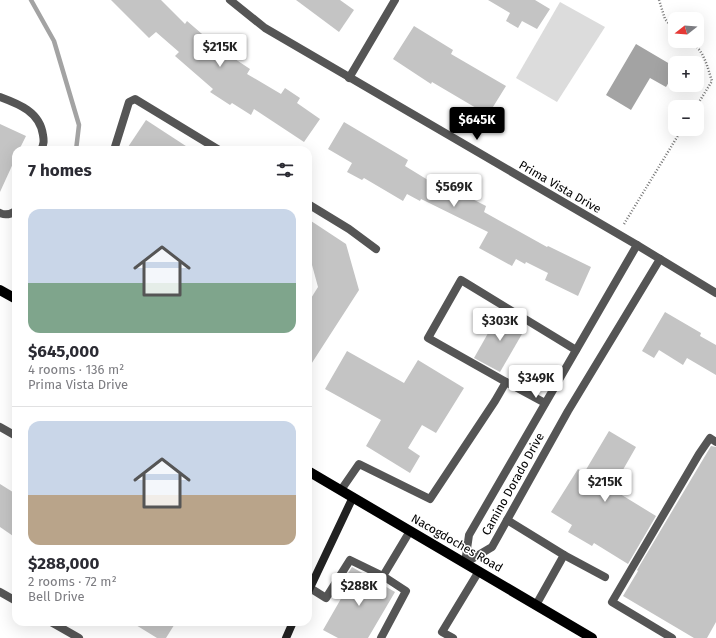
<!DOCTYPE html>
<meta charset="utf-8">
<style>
:root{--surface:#fff;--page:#f7f7f7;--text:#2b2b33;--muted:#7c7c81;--line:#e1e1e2;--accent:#000}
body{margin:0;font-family:"Fira Sans",sans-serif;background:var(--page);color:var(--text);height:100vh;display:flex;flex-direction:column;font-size:15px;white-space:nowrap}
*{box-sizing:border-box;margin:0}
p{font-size:13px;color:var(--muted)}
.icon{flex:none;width:22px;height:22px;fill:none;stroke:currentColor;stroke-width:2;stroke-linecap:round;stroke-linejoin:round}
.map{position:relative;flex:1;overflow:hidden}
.drawer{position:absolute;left:12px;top:146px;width:300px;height:480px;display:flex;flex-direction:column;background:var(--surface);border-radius:12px;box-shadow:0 4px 16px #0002}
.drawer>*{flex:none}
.needle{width:26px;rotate:253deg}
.fabs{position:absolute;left:668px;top:12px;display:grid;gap:8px}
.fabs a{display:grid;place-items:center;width:36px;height:36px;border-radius:8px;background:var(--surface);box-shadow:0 4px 16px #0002;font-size:20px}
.price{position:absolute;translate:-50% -34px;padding:0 9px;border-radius:4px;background:#fff;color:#222;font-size:13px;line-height:26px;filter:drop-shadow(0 1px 2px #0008)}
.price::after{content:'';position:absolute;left:50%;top:24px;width:12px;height:9px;margin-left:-6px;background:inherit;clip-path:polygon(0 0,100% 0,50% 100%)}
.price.selected{background:var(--accent);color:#fff}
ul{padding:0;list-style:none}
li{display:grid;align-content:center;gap:8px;height:212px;padding:0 16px}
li+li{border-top:1px solid var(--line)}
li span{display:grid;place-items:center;height:124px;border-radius:12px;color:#555}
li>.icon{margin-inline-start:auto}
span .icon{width:72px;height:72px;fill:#fffc;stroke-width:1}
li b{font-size:17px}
h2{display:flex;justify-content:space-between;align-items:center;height:48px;padding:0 16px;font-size:17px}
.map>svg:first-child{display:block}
.green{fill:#dcdcdc}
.water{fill:#a3a3a3}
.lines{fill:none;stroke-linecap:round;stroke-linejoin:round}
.stream{stroke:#a3a3a3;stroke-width:4.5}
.building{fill:#c4c4c4}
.path{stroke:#777;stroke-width:2.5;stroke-dasharray:1 2;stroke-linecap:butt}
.lane{stroke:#555;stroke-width:8}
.street{stroke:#555;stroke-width:8}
.secondary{stroke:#222;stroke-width:8}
.primary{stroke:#000;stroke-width:10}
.labels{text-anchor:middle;stroke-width:3;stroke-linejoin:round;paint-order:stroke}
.street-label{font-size:12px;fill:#000;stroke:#fff}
</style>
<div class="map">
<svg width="716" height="638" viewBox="0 0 716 638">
<rect width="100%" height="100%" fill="#fff"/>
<polygon class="green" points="560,2 605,27 557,102 516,78"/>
<polygon class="water" points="636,44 675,67 675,72 666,87 650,78 631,110 606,95"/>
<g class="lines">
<polyline class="stream" points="31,0 54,41 79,125 76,150"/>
</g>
<g class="building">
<polygon points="111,0 161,0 185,24 187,21 231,59 232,57 250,69 247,74 281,94 285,88 300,98 297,103 320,119 304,142 254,109 251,115 232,103 230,105 210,92 213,89 175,56 179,52 156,32 149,38"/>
<polygon points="296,0 340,0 354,10 339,32"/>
<polygon points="488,0 535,0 550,9 537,29 522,21 518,28 506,21 510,13"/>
<polygon points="414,26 453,50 451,54 506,86 488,115 432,82 431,84 393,59"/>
<polygon points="146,120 192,150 126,150"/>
<polygon points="344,122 408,160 405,166 441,188 443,184 486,206 484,212 547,247 548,246 591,267 578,296 545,280 548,273 526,262 525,264 516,259 512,266 479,248 488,232 421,199 420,201 407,194 403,201 364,178 362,180 347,172 352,163 328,149"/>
<polygon points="0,124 26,136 19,150 16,150 16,157 0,192"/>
<polygon points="308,219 346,244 359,290 308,369 308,303 318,287 312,265 308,263"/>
<polygon points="500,312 526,327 500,372 474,358"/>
<polygon points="665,312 701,333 700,336 716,345 716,375 687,358 683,365 659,350 654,358 642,351"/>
<polygon points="347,351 404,383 418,360 464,388 436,433 422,425 408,448 420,456 410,473 366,446 381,420 325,389"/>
<polygon points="609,431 636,447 612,489 656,516 628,564 594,543 592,546 568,532 572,525 551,512 578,469 584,473"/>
<polygon points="711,446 716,447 716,622 707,638 694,638 623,596 638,571 637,570"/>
<polygon points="0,484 16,494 16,538 0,527"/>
<polygon points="352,567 395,592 368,638 338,638 323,630 346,590 340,586"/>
<polygon points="131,622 176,622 166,638 157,638"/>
</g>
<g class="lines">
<g class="path">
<polyline points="659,0 665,19 675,31"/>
<path d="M 690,41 C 704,50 707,66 712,81 L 696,107"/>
<polyline points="624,224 682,129"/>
</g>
<g class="lane">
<path d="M 0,97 C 19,104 40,112 43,135 C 44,141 44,144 41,150"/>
<polyline points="114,150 129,102 135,99 219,150"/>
<polyline points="308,204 349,229 376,249"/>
<path d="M 0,213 C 6,216 11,214 16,211"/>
<polyline points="506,382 428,338 461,280 576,350"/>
<polyline points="0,427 16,436"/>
<polyline points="341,490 359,464 430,499 495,401 506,382 545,403"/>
<polyline points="507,520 564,555 536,605"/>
<polyline points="564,555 605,577"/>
<polyline points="310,588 326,598 350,560 383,576"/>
<polyline points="381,638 406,591 383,576 410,531"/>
<polyline points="453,638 442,632 479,571"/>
<polyline points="672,638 612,602 699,454 710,438 716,442"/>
</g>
<g class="street">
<polyline points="230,0 265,28 637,245 716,293"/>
<polyline points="349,78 395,0"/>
<polyline points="465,563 492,547 568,411 660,259"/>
<polyline points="465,563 469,535 637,245"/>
<polyline points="0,592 16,601"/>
<polyline points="51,622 79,638"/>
</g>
<g class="secondary">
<polyline points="308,592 353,497"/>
<polyline points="286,638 293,622"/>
</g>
<g class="primary">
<polyline points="0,290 16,299"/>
<polyline points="308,471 592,638"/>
</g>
</g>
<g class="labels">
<g class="street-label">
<text transform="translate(560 187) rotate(30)" y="4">Prima Vista Drive</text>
<text transform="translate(513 484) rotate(-61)" y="4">Camino Dorado Drive</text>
<text transform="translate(457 543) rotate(30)" y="4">Nacogdoches Road</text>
</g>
</g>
</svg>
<div class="fabs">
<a><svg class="needle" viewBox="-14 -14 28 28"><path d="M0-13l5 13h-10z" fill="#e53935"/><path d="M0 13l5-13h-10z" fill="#7c7c81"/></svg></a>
<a>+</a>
<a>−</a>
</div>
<b class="price" style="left:220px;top:68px">$215K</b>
<b class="price selected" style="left:477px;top:141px">$645K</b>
<b class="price" style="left:454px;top:208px">$569K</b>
<b class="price" style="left:500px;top:342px">$303K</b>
<b class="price" style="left:536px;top:399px">$349K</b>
<b class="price" style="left:605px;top:503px">$215K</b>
<b class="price" style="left:359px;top:607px">$288K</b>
<section class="drawer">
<h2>7 homes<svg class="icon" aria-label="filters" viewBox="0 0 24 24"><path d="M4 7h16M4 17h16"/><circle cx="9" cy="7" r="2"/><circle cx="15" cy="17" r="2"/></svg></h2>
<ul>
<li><span style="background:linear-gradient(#c9d6e8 60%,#7fa58c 0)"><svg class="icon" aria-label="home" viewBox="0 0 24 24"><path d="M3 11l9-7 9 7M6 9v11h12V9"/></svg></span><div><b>$645,000</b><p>4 rooms · 136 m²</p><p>Prima Vista Drive</p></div></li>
<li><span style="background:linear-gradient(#c9d6e8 60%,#b9a48a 0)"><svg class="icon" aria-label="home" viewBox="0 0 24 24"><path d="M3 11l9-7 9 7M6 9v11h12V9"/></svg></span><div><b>$288,000</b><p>2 rooms · 72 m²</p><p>Bell Drive</p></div></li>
</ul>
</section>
</div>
